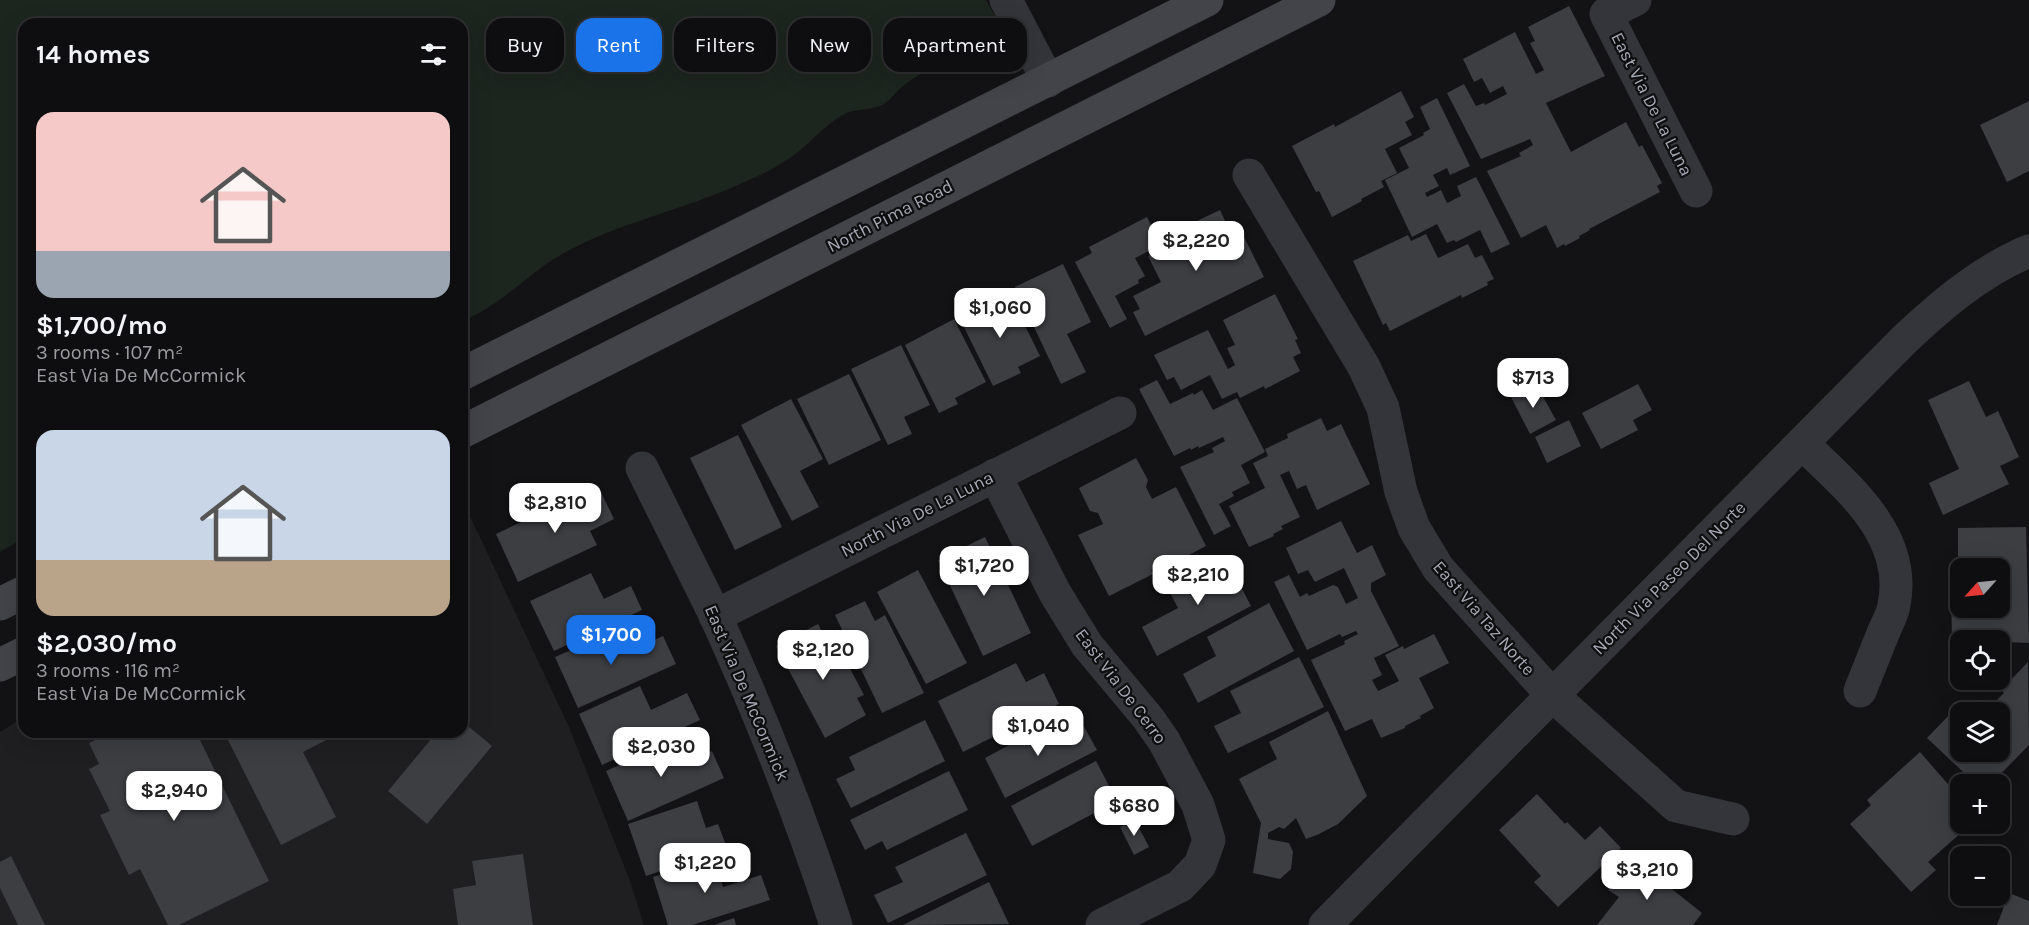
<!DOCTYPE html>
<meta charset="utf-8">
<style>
:root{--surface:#0e0e10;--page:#1c1c1e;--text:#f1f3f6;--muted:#9b9c9f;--line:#2e2e30;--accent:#1a73e8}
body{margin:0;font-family:Karla,sans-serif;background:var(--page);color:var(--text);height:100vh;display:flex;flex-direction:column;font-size:22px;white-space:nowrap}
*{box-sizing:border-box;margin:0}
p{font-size:20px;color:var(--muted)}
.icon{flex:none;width:33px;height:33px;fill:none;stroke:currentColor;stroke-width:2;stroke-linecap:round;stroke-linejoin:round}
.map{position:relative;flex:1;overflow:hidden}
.panel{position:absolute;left:18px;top:18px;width:450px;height:720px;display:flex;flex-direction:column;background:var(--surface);border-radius:18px;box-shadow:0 6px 24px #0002,0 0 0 2px var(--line)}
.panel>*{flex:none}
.banner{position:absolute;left:486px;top:18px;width:570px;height:54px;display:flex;gap:12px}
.needle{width:39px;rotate:243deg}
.controls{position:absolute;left:1950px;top:558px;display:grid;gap:12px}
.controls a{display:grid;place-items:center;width:60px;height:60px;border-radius:12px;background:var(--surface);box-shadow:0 6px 24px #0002,0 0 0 2px var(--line);font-size:30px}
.price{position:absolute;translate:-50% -51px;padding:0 14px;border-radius:12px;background:#fff;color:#222;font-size:20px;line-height:39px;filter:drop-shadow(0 2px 3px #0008)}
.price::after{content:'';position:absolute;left:50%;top:36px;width:18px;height:14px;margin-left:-9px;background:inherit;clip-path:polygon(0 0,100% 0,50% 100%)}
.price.selected{background:var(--accent);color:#fff}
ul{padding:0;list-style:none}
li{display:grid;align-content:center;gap:12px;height:318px;padding:0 18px}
li span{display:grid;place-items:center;height:186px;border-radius:18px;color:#555}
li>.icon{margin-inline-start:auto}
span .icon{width:108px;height:108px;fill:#fffc;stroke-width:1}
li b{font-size:26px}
h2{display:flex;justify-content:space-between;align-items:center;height:72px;padding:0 18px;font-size:26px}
.tag{padding:0 21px;border-radius:18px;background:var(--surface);box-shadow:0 6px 24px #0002,0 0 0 2px var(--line);font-size:21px;line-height:54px}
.tag.selected{background:var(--accent);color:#fff}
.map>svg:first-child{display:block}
.built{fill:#1f1f22}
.green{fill:#1d251f}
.building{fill:#3d3e42}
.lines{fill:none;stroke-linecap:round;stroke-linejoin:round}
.minor{stroke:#34353a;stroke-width:33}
.tertiary{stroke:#34353a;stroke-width:33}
.secondary{stroke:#42444a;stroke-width:33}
.labels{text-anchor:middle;stroke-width:4.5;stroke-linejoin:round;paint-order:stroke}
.street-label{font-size:18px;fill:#a5a9b5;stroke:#0e0e10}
</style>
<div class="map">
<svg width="2029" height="925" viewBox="0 0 2029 925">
<rect width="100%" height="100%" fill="#131315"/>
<polygon class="built" points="462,499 569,727 630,881 644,925 0,925 0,732 24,717 24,732 462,732"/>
<path class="green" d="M 0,0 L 986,0 L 1003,30 L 993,36 L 996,43 L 993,48 C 965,48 924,69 902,87 C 895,93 890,101 882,105 C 870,111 855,108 843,115 C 824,125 811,143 794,155 C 778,167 759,176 742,183 C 684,210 620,222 564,253 C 528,273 501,306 462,321 L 462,24 L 24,24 L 24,538 L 0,552 Z"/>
<g class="building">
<polygon points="1569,6 1605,76 1546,103 1571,152 1626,122 1639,147 1642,145 1662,183 1657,186 1660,192 1589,229 1590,230 1579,236 1580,238 1565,246 1564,244 1557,248 1546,225 1521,238 1487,171 1521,156 1519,153 1533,145 1530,139 1481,159 1447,93 1464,84 1476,106 1484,103 1485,105 1507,94 1503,86 1490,93 1482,78 1474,82 1463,59 1515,32 1536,74 1544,70 1530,43 1535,41 1528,27"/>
<polygon points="1401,91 1414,117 1405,122 1412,135 1385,149 1397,173 1381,181 1384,187 1361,199 1362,201 1332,217 1319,191 1316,192 1292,146 1334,124 1335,127"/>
<polygon points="1437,98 1470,166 1450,175 1447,168 1433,175 1439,186 1425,193 1427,197 1441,190 1447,203 1461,196 1457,186 1476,177 1510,244 1491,253 1480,230 1456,242 1454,240 1447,243 1437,224 1412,237 1385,180 1409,168 1399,148 1424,135 1423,133 1430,129 1420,107"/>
<polygon points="2029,101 2029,171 2007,182 1980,125"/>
<polygon points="1220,210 1226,223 1231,221 1238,233 1241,231 1264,277 1145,336 1133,312 1140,309 1133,296 1161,282 1148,256 1164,248 1161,242 1181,231 1180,229"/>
<polygon points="1147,217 1161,245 1135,258 1145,276 1138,280 1139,283 1115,296 1127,319 1110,328 1075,262 1092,253 1089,247"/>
<polygon points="1426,234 1438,258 1468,244 1475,258 1482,255 1494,279 1487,282 1488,285 1462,298 1461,295 1390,331 1386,323 1383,325 1353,261 1408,235 1411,241"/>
<polygon points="1063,264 1091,322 1067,334 1086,372 1061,384 1015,287"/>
<polygon points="1009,293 1040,356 1018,367 1021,373 993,386 959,317"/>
<polygon points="1275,294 1298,339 1295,340 1301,353 1293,357 1300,371 1265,389 1264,386 1240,398 1237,392 1222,399 1210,375 1181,390 1174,377 1167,380 1154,355 1208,330 1228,369 1235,365 1227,348 1235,345 1223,320"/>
<polygon points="954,319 986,382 955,398 958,404 939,413 905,345"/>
<polygon points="901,345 930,405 904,417 912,434 888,445 851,369"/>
<polygon points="849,374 881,440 829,465 797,399"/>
<polygon points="1157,380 1170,404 1193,393 1194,395 1202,390 1213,410 1237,398 1265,452 1241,465 1250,483 1232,492 1234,496 1219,504 1231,526 1214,535 1180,467 1214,452 1212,448 1225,441 1223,437 1199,448 1198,446 1191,450 1190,448 1174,456 1139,389"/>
<polygon points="1969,381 1986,417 1998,411 2019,457 2000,466 2009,484 1943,515 1929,483 1959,469 1928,400"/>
<polygon points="1536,384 1556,420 1530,434 1511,397"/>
<polygon points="1638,384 1652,410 1633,420 1638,430 1601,449 1582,413"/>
<polygon points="791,399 823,459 800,471 819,507 792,521 741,425"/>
<polygon points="1321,418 1327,431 1341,424 1370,484 1317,510 1306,485 1297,489 1289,471 1280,475 1300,517 1281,526 1283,529 1273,534 1274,536 1249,547 1229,506 1265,488 1253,463 1268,456 1265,449 1288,438 1287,434"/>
<polygon points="1569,420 1581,446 1547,463 1535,437"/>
<polygon points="738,435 782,527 735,550 690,458"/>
<polygon points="1136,458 1148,480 1146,487 1152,499 1176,487 1206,546 1162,569 1161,565 1151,570 1153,574 1109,596 1078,535 1103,524 1098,513 1090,511 1079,488"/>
<polygon points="598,486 614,519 590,531 597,545 518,582 496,534"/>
<polygon points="1341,521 1357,553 1372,545 1386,575 1371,583 1371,591 1399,646 1374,658 1382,675 1372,680 1378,691 1399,681 1385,655 1403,646 1404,649 1434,634 1449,663 1419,678 1434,708 1420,716 1421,718 1405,726 1405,728 1381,738 1372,719 1345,731 1311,660 1345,644 1344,641 1358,634 1356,631 1342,637 1340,634 1307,650 1274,582 1289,575 1300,597 1307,593 1309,596 1333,585 1338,587 1346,604 1358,598 1344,568 1315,582 1308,570 1298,574 1286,548"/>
<polygon points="2026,527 2029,643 1960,640 1960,644 1952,644 1951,577 1960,577 1960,608 2000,608 2000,568 1975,568 1975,565 1958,565 1958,528"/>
<polygon points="985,537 1031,633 983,656 938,560"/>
<polygon points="1225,556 1251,606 1157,656 1142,627 1178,608 1167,587"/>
<polygon points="918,570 967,663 926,684 877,592"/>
<polygon points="591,573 604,599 631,586 642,610 554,651 530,601"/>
<polygon points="865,601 875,621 885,615 924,693 882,713 835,615"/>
<polygon points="1269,603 1294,651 1198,703 1183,674 1216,656 1207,637"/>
<polygon points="818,624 839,665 846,661 864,695 857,698 866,715 825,738 776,646"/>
<polygon points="617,630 627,652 663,636 676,664 578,708 555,657"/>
<polygon points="1299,657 1324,707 1228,753 1214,726 1241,713 1230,691"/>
<polygon points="2028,662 2029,745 1991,784 1976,784 1927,738 1953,711 1960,718 1960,752 2000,752 2000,712 1985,712 2004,693 2001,690"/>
<polygon points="1016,663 1026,682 1044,673 1059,704 963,752 938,701"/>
<polygon points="640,686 651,710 687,693 700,720 602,765 579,714"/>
<polygon points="1328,711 1367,796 1338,824 1319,834 1306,839 1296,818 1284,829 1279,827 1268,833 1268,839 1289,843 1293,852 1291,869 1280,879 1253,873 1261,823 1239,779 1277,759 1269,742"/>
<polygon points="925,720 945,761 851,808 836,779 855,770 849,757"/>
<polygon points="462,721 492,746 427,824 388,791 437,732 462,732"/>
<polygon points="1052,722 1059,735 1082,723 1097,750 1005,798 985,758"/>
<polygon points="112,732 196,732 269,881 179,925 168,925 140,869 129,875 100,815 110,811 89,769 99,764 89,743"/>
<polygon points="224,732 342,732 303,752 336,817 281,845"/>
<polygon points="679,739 689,762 712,751 724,778 628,821 606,771"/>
<polygon points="1920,752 1960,798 1960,824 1971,824 1928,862 1936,870 1911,892 1850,824 1871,805 1867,800"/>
<polygon points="1096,761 1117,801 1032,846 1011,806"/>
<polygon points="949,771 968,810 887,850 882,841 865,850 850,820"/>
<polygon points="1537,794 1565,824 1567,822 1585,840 1600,826 1621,848 1558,907 1534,882 1541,876 1499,830"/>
<polygon points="697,801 706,828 718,824 727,848 646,876 628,824"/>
<polygon points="1135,820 1149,847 1134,855 1120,827"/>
<polygon points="966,833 987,875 888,923 874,895 903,882 895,867"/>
<polygon points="523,854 533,925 458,925 453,889 476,885 472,861"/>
<polygon points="11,856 45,925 18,925 0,888 0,862"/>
<polygon points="714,858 723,887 761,875 770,900 692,925 668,925 653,877"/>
<polygon points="1633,858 1702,913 1693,925 1597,925 1619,897 1608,890"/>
<polygon points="989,882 1009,924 903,925"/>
<polygon points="2009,893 2029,901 2029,925 1997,925"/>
<polygon points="734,918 736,925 714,925"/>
</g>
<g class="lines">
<g class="minor">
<polyline points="1006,0 1048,81"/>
<polyline points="1635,0 1606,14 1696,191"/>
<polyline points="1249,175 1364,367 1383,408 1401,492 1414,528 1438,568 1552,695 1676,806 1733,819"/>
<path d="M 1803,444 C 1847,487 1908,535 1894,605 C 1893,613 1888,622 1884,631 C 1876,651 1868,671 1860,691"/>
<path d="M 642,468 C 666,517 691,566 715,615 C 761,716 802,820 836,925"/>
<polyline points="995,475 1055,593 1087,645 1148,718 1164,741 1198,805 1209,840 1200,865 1180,886 1102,925"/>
<polyline points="715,616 1120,413"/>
</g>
<path class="tertiary" d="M 1325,925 L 1904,340 C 1941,305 1981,271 2029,251"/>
<g class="secondary">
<polyline points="462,374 1207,0"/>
<polyline points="462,432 1319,0"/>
<polyline points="0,604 24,592"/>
<polyline points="0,665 24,653"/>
</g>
</g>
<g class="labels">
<g class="street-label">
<text transform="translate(1652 104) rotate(63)" y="6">East Via De La Luna</text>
<text transform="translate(890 216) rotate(-27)" y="6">North Pima Road</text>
<text transform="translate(917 514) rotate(-27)" y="6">North Via De La Luna</text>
<text transform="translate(1669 578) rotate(-45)" y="6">North Via Paseo Del Norte</text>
<text transform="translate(1484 618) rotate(49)" y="6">East Via Taz Norte</text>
<text transform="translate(1121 686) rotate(53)" y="6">East Via De Cerro</text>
<text transform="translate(747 693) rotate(67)" y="6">East Via De McCormick</text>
</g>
</g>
</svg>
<div class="controls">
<a><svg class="needle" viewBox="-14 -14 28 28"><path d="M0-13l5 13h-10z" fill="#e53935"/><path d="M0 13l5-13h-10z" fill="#9b9c9f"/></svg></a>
<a><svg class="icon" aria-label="locate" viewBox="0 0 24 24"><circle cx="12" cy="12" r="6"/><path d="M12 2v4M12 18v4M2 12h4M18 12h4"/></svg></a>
<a><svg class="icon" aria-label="layers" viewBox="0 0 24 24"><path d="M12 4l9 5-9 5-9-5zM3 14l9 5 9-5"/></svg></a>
<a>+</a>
<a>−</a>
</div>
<b class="price" style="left:1196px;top:272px">$2,220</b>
<b class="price" style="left:1000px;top:339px">$1,060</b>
<b class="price" style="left:1533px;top:409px">$713</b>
<b class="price" style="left:555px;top:534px">$2,810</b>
<b class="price" style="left:984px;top:597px">$1,720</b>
<b class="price" style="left:1198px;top:606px">$2,210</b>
<b class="price selected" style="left:611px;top:666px">$1,700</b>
<b class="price" style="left:823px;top:681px">$2,120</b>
<b class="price" style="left:1038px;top:757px">$1,040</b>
<b class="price" style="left:661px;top:778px">$2,030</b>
<b class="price" style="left:174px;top:822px">$2,940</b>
<b class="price" style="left:1134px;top:837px">$680</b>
<b class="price" style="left:705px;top:894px">$1,220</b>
<b class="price" style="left:1647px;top:901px">$3,210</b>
<div class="banner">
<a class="tag">Buy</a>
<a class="tag selected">Rent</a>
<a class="tag">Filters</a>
<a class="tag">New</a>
<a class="tag">Apartment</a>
</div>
<section class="panel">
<h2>14 homes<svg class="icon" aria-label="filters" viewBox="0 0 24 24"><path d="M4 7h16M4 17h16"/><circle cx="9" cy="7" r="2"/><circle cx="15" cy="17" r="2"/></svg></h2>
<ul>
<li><span style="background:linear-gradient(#f6c9c9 75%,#9aa5b1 0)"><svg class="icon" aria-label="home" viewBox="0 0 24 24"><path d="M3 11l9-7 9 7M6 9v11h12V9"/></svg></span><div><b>$1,700/mo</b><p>3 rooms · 107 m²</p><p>East Via De McCormick</p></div></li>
<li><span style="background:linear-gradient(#c9d6e8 70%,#b9a48a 0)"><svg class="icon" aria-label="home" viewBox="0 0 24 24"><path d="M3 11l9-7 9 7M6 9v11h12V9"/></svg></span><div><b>$2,030/mo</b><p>3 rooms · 116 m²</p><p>East Via De McCormick</p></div></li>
</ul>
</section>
</div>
